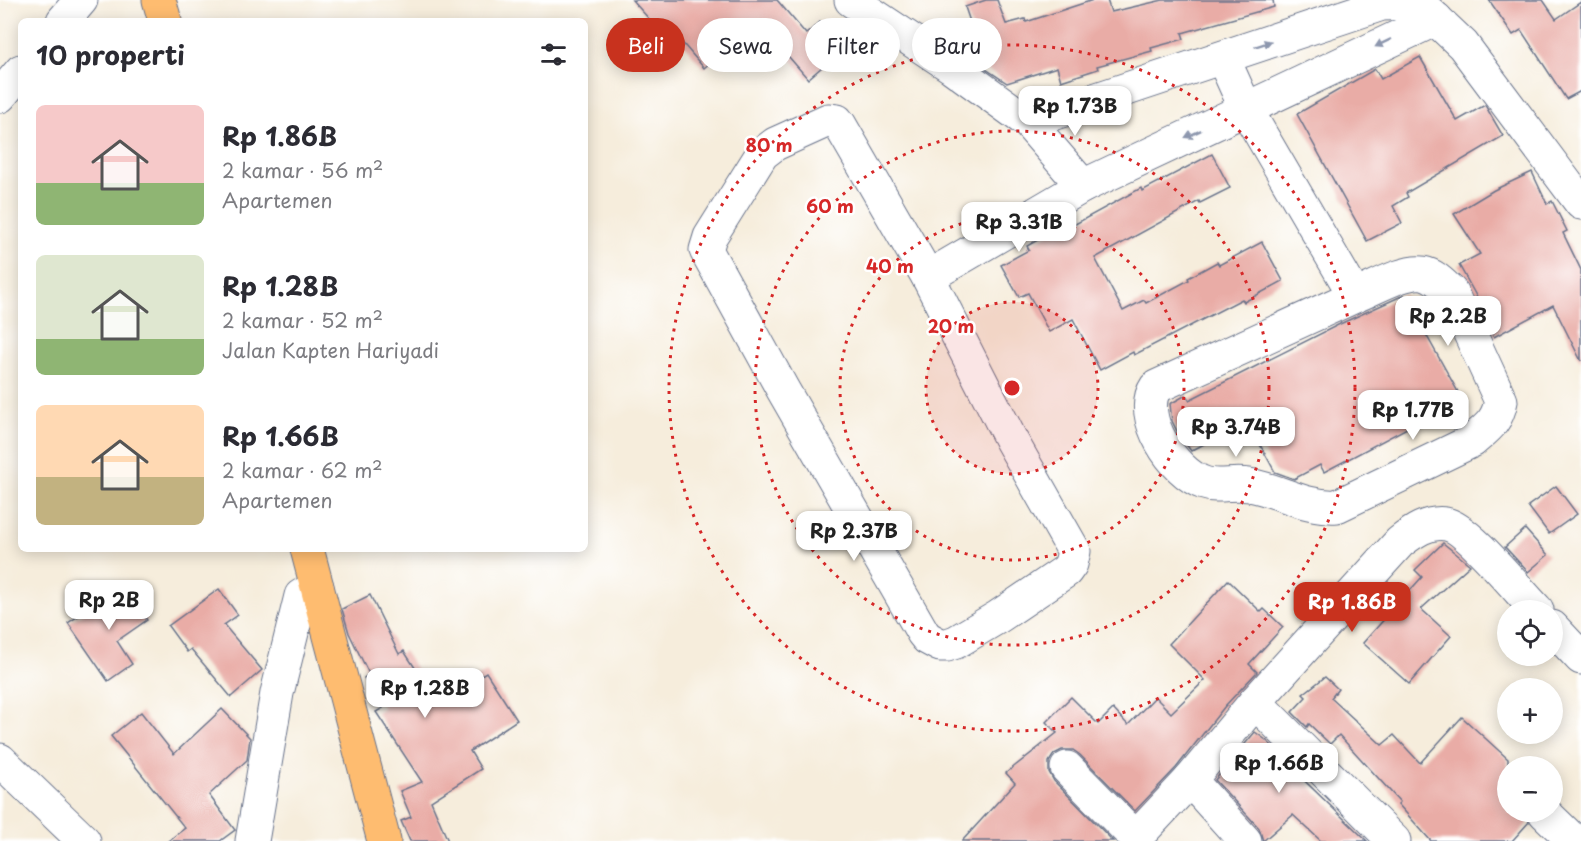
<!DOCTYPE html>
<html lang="id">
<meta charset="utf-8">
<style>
:root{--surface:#fff;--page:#f2f2f3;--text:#2b2b33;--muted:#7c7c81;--accent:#c8321e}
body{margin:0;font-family:"Playpen Sans",sans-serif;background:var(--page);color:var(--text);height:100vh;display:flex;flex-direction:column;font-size:22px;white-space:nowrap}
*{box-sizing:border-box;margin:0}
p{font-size:20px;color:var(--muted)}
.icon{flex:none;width:33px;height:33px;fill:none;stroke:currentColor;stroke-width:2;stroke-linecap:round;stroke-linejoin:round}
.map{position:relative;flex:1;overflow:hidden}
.panel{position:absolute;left:18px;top:18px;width:570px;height:534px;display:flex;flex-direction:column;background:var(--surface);border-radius:9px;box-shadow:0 3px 15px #0003}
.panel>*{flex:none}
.banner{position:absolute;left:606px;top:18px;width:570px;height:54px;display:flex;gap:12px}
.tools{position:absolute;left:1497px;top:600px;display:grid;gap:12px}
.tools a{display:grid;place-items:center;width:66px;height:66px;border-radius:50%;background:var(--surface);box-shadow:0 3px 15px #0003;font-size:30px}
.price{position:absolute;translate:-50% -51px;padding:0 14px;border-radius:12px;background:#fff;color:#222;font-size:20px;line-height:39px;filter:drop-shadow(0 2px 3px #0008)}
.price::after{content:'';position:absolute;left:50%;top:36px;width:18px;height:14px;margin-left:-9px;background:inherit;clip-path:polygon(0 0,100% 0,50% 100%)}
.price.on{background:var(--accent);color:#fff}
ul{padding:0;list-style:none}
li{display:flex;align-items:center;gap:18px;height:150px;padding:0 18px}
li span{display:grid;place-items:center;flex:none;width:168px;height:120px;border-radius:9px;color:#555}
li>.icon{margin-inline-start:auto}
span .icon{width:72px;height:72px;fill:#fffc;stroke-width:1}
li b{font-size:26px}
h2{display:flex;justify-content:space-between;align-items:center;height:72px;padding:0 18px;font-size:26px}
.pill{padding:0 21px;border-radius:27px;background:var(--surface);box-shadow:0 3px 15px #0003;font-size:21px;line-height:54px}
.pill.on{background:var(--accent);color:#fff}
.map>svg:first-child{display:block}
.building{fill:#e9aca6}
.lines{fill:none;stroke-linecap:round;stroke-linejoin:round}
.minor-casing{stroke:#68728a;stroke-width:35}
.major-casing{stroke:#68728a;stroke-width:35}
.minor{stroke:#fff;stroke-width:33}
.major{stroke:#febc70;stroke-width:33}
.oneway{fill:#8d97ae}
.ring{fill:none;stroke:#d62828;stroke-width:3;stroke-dasharray:3 6}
.centre{fill:#d62828;stroke:#fff;stroke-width:3}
.ring-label{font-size:18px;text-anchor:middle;font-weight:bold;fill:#d62828;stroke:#fff;stroke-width:5;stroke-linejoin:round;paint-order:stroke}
</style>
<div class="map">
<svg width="1581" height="841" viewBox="0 0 1581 841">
<rect width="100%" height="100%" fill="#fff"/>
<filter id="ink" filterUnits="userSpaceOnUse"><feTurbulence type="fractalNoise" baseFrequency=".0167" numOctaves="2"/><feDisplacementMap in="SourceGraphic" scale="12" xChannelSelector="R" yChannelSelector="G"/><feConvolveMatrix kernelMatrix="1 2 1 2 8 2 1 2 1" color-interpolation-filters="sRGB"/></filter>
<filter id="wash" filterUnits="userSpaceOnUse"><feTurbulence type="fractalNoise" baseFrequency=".008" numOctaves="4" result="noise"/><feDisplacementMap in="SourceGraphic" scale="24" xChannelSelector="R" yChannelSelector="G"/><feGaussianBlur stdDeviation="1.35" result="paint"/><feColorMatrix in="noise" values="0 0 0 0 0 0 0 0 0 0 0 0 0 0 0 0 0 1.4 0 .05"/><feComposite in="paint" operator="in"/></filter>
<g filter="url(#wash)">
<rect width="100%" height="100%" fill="#f6eddc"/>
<g id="blocks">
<g class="building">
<polygon points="632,0 777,0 806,34 820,22 844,48 808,79 782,49 770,59 746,32 704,68 666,24 659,30"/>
<polygon points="986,0 997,0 1006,24 1025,19 1026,22 1093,0 1107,0 1111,12 1163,0 1273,0 1274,7 1182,33 1184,39 1151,48 1152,51 1097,66 1098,69 1061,81 1057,67 1007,83 986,69 965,7"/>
<polygon points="1489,0 1543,0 1556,19 1581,2 1581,91 1566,99 1521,30 1513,35"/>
<polygon points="1420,57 1457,121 1485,105 1503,136 1406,193 1408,197 1393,206 1402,223 1367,241 1297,114 1375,69 1381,79"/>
<polygon points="1212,154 1230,188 1200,203 1199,201 1095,258 1123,311 1144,300 1146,303 1189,280 1188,278 1217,262 1219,265 1262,242 1283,281 1244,302 1242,299 1134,355 1133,352 1100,370 1073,319 1049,332 1028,293 1019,297 1001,265 1029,250 1027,246 1055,230 1057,234 1141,188 1142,191"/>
<polygon points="1532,172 1547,204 1552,201 1567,231 1563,233 1581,270 1581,361 1553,305 1494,337 1477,304 1480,303 1459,265 1480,254 1454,214 1494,190"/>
<polygon points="1404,295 1458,392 1422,411 1426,418 1324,472 1320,465 1294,479 1275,472 1247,421 1191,451 1178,433 1172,421 1170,404 1186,395 1189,400 1340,324"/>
<polygon points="1556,486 1577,514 1549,534 1528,506"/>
<polygon points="1525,529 1548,555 1528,572 1505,547"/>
<polygon points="1443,543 1470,565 1421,609 1451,636 1409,684 1363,643 1422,577 1415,570"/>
<polygon points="1228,580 1261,612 1264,609 1283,627 1249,664 1257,672 1225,706 1176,768 1135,811 1080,755 1073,750 1062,750 1054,754 1049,762 1049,772 1054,781 1113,841 962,841 1015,783 1006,773 1057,733 1046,722 1071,697 1098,724 1113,709 1128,725 1155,697 1171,713 1205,680 1169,644"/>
<polygon points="123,586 147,620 117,641 132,664 108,681 68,623"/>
<polygon points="219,589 238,615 224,625 262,670 231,697 191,649 187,652 168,626"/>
<polygon points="370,595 399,654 404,651 438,703 486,672 517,720 470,751 481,769 431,801 448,841 410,841 401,821 411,817 400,791 422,782 376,712 383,708 364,678 369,674 349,633 342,609"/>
<polygon points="1325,677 1338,689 1331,698 1382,745 1394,735 1420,763 1462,717 1508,759 1508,812 1527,812 1529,822 1512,841 1431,841 1398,804 1400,802 1339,735 1330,744 1309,724 1307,727 1292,712 1306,697 1303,694"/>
<polygon points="222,709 250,738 247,760 209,795 235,830 220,841 168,841 185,828 111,736 141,712 174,754"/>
<polygon points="1255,732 1266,740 1282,756 1281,758 1367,841 1321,841 1293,815 1263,841 1259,828 1215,780"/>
</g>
</g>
</g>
<g filter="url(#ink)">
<use href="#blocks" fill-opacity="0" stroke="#68728a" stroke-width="1.5"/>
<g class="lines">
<defs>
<g id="minor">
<polyline points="851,0 952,67 1028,122 1083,186"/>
<polyline points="63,21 81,0"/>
<path d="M 1223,58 L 1246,109 L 1355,296 L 1156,387 C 1136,416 1174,473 1204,483 C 1218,488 1234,482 1249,485 C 1280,490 1305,508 1337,506 L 1472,441 C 1488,427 1497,422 1501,401 L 1451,292 C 1443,285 1435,275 1423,273 C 1404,270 1373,289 1355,296"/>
<polyline points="0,96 21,71"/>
<polygon points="828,120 837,121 840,125 928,277 1011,440 1074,551 1071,564 1066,571 998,617 956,642 947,645 940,645 927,638 923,633 783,390 706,250 710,237 762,154 775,144"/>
<polyline points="1028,122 1382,4 1413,3 1424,8 1463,45 1581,203"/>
<polyline points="928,277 1083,186 1436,19"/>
<polyline points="1552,627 1581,658"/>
<polyline points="1255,702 1394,841"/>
<polyline points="0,760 84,841"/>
<path d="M 1067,768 L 1127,829 L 1132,831 L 1144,829 L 1190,780 L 1255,702 L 1400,542 C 1413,532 1428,521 1446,524 C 1467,527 1520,593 1537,610"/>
<polyline points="1190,780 1245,841"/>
<polyline points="1545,813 1574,841"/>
<polyline points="252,841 277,693 301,596 317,587"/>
</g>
<g id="major">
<polyline points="159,0 165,21"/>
<polyline points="307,549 384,841"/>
</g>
</defs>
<use href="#minor" class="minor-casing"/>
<use href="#major" class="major-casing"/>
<use href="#minor" class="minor"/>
<use href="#major" class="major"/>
</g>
<defs><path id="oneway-solid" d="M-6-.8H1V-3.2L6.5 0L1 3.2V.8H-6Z" transform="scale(1.5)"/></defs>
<g class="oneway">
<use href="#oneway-solid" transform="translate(1383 43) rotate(154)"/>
<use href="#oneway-solid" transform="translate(1263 44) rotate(-19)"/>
<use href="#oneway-solid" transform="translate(1193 134) rotate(155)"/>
</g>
</g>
<circle cx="1012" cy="388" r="86" fill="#d62828" fill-opacity=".12"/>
<g class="ring">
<circle cx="1012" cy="388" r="86"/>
<circle cx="1012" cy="388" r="172"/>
<circle cx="1012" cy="388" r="257"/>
<circle cx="1012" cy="388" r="343"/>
</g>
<circle cx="1012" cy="388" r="9" class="centre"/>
<g class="ring-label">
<text x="769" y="152">80 m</text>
<text x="830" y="213">60 m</text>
<text x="890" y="273">40 m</text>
<text x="951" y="333">20 m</text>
</g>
</svg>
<div class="tools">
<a><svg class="icon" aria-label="locate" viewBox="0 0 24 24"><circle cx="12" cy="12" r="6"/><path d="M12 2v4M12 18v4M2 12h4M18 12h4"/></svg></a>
<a>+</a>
<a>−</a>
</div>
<b class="price" style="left:1075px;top:137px">Rp 1.73B</b>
<b class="price" style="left:1019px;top:253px">Rp 3.31B</b>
<b class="price" style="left:1448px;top:347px">Rp 2.2B</b>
<b class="price" style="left:1413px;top:441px">Rp 1.77B</b>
<b class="price" style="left:1236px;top:458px">Rp 3.74B</b>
<b class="price" style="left:854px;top:562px">Rp 2.37B</b>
<b class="price" style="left:109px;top:631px">Rp 2B</b>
<b class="price on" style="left:1352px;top:633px">Rp 1.86B</b>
<b class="price" style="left:425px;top:719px">Rp 1.28B</b>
<b class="price" style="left:1279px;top:794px">Rp 1.66B</b>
<div class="banner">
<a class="pill on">Beli</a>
<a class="pill">Sewa</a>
<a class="pill">Filter</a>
<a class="pill">Baru</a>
</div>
<section class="panel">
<h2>10 properti<svg class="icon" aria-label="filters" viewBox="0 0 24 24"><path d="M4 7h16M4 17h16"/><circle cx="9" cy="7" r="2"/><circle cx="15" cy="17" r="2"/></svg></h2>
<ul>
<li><span style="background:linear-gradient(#f6c9c9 65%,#8fb573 0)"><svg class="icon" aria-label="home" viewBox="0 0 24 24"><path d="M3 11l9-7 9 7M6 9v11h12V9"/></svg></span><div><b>Rp 1.86B</b><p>2 kamar · 56 m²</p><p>Apartemen</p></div></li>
<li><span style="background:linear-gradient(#dfe7d0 70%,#8fb573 0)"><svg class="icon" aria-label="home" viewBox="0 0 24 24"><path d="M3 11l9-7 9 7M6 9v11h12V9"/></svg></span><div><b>Rp 1.28B</b><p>2 kamar · 52 m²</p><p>Jalan Kapten Hariyadi</p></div></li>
<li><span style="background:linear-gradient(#ffd9b3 60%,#c2b280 0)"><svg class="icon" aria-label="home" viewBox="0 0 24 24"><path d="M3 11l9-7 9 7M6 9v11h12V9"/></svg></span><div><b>Rp 1.66B</b><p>2 kamar · 62 m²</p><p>Apartemen</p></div></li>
</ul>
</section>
</div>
